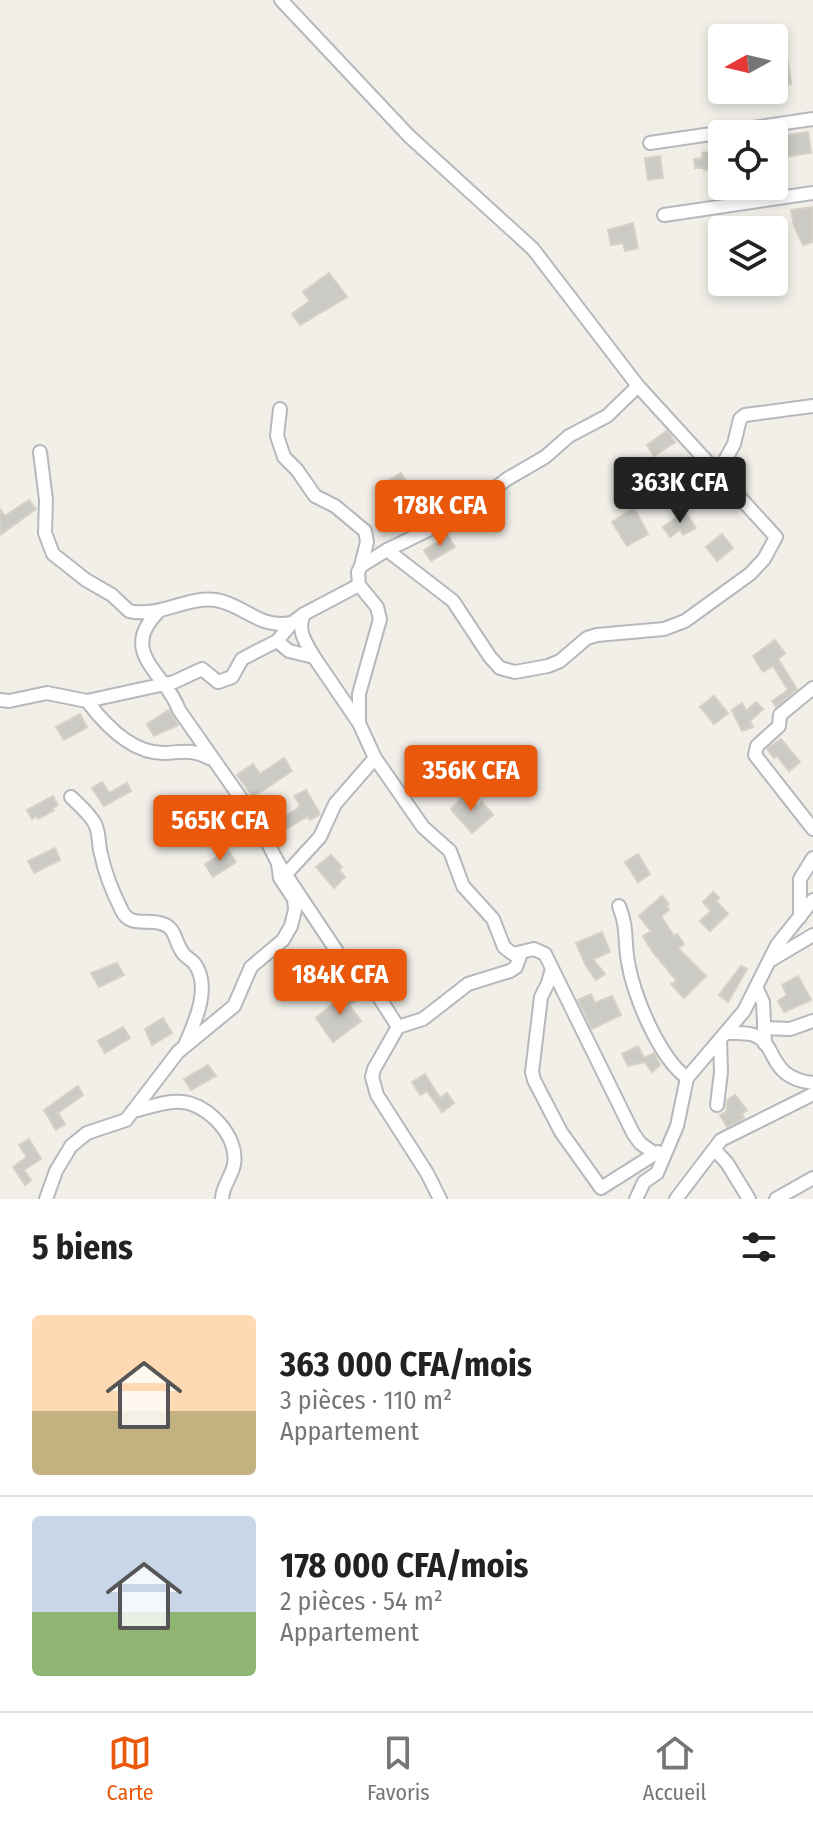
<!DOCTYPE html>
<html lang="fr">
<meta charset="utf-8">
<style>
:root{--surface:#fff;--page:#f6f6f6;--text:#222;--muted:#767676;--line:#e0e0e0;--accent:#ea580c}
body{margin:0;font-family:"Fira Sans Condensed",sans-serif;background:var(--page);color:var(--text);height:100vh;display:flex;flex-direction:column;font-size:30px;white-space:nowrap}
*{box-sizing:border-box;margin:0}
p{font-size:26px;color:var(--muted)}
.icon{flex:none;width:44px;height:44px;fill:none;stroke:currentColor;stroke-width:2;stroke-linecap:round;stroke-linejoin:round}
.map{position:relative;height:1199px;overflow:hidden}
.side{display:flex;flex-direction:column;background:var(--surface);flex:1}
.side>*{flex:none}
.needle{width:52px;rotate:262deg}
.tools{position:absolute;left:708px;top:24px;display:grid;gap:16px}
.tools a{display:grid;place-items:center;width:80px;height:80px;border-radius:8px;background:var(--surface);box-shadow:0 4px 12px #0003;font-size:40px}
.price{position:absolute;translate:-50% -68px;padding:0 18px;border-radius:8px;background:var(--accent);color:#fff;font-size:26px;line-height:52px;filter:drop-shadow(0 2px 4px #0008)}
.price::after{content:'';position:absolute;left:50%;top:48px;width:24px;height:18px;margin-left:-12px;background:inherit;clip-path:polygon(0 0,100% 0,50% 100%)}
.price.on{background:#222;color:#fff}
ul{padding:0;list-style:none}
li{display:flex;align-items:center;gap:24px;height:200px;padding:0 32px}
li+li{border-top:2px solid var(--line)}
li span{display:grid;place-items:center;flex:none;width:224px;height:160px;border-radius:8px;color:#555}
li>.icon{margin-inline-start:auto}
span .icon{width:96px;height:96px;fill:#fffc;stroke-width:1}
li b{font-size:34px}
h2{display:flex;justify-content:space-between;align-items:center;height:96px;padding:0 32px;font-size:34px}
.menu{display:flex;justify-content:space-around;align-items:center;height:112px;border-top:2px solid var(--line);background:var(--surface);font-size:22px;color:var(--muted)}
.menu a{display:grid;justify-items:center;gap:4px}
.menu .on{color:var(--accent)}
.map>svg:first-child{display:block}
.building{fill:#cccac5;stroke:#d6d1c6;stroke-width:2}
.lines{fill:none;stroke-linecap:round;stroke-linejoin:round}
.street-casing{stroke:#b5b8bc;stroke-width:16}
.street{stroke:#fff;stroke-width:12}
</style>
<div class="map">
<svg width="813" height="1199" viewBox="0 0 813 1199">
<rect width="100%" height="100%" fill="#f1efe8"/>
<g class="building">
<polygon points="788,62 791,84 774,87 774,64"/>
<polygon points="808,132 811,153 782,157 780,136"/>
<polygon points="719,151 722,168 704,170 704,168 695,168 694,159 702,158 702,153"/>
<polygon points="660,156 663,178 648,180 645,158"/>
<polygon points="813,207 813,242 803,245 794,226 791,210"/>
<polygon points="633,223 638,248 625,251 623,243 611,245 608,230"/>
<polygon points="329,273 347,297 300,325 292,314 310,301 303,292"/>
<polygon points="667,431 675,442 654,456 647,445"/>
<polygon points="661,470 669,483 653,494 650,490 647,493 641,484"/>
<polygon points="401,473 412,492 397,501 386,482"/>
<polygon points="29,500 36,509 0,535 0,509 5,516"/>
<polygon points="634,508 648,534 627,546 612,522"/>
<polygon points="685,512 696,528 683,535 680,530 670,537 663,527"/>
<polygon points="722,534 733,548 717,561 706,547"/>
<polygon points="448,536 455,547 431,561 424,550"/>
<polygon points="775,640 785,653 778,659 797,689 776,707 772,701 788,690 773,666 763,672 753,656"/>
<polygon points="714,696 728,713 714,724 700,707"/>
<polygon points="756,702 763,709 750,721 753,727 742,731 732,710 742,703 746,711"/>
<polygon points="169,710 178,725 154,736 147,724"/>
<polygon points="80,714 87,727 64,740 56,727"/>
<polygon points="781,739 800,762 789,771 777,756 774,758 767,749"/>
<polygon points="284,758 292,771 253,797 237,775 253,764 260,774"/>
<polygon points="102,782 109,793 127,783 131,791 104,806 92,788"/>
<polygon points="306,790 320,814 310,820 308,817 303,819 276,835 270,825 297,809 300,805 294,796"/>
<polygon points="467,792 478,806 482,802 493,815 472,833 451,809"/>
<polygon points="53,796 58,805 53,808 54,810 38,819 36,816 32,819 27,810"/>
<polygon points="55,848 60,860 34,873 28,861"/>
<polygon points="228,850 236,862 213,877 205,864"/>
<polygon points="638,854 650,874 638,882 625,862"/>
<polygon points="331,855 342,867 339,870 345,877 334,888 316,867"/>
<polygon points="713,892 719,898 716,901 728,914 710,931 700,921 711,911 703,902"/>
<polygon points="662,896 669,904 666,906 669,910 661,916 674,936 677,934 684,944 678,948 706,976 684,998 671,984 677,981 652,951 643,936 651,931 639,916"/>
<polygon points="602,932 610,952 593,959 605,974 596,980 586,966 576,943"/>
<polygon points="117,963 124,975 99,987 91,973"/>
<polygon points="741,966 747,969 728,1002 719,995"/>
<polygon points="798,976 811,1000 784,1012 778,1001 787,995 782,985"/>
<polygon points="351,989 359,999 349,1005 361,1021 333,1042 316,1018"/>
<polygon points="591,994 595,1003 612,996 621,1015 592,1029 578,1000"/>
<polygon points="163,1018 172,1033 152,1045 145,1029"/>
<polygon points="123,1027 130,1038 105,1053 98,1041"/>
<polygon points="638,1046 644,1058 654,1053 660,1065 652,1072 645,1062 628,1066 622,1054"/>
<polygon points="208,1065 216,1076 191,1090 184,1079"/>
<polygon points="425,1074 440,1098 447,1093 454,1103 442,1112 427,1091 420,1095 412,1082"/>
<polygon points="78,1086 83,1095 58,1113 65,1124 56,1130 44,1110"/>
<polygon points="735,1095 747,1110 742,1114 744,1118 727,1127 720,1115 726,1112 727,1100"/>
<polygon points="29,1139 41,1159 24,1170 31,1180 25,1185 13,1167 27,1157 19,1145"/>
</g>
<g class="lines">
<defs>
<g id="street">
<polyline points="281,0 409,136 533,249 638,386 776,537 764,559 750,574 685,621 664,629 597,635 587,638 560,661 548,666 515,672 500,668 490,657 453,601 387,550"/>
<polyline points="650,143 813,119"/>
<polyline points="664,215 813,193"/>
<polyline points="638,386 607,416 569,436 545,457 507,479 463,513 387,550 361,566 358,572 359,585 377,607 380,619 359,694 359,723 375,758 423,827 450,851 463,886 493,919 504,947 513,954 534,949 545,954 633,1133 640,1143 655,1154"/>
<polyline points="280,409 277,436 284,457 297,470 315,496 335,506 365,531 367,542 361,566"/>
<path d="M 40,452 L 46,500 L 45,533 L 53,554 L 86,580 L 112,595 L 129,611 C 160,618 186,596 216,600 C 245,605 258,629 292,623"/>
<polyline points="718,473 734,444 740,419 745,415 813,406"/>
<path d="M 158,612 C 117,653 167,674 179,710 L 256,820 L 278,863 L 344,962 L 379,997 L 398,1027"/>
<path d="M 304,614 C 296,630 306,643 314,657"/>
<polyline points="277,641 289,651 314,657 359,723"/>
<polyline points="813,688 780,715 779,726 757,746 755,755 813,829"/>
<polyline points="0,700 9,701 47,693 87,701 174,682 202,669 218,682 232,677 242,659 277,641 292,623 304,614 359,585"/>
<path d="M 87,701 C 105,725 132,754 165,753 C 183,752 192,749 209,758"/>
<path d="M 71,797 C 79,805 90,814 95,824 C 100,834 98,844 101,854 C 105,874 113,893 122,911 C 130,927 146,919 160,923 C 176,927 174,939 181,950 C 184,957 190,958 194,963 C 212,986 195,1022 185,1045"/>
<polyline points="287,873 320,837 335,804 375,758"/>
<path d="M 619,906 C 628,929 624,940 628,962 C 634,997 659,1057 687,1078"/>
<polyline points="800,917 800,879 813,858"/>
<polyline points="771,960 813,935"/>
<polyline points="552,969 548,983 541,997 532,1072 534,1080 561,1132 601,1188 658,1152"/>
<polyline points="756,987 763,1002 765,1044"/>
<polyline points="764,1028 790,1029 813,1021"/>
<path d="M 727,1033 C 736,1033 746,1032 754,1035 C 779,1045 766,1077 813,1083"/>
<polyline points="717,1105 721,1072 720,1040"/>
<path d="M 133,1111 C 148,1108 167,1100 182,1102 C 208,1104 239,1137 234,1164 C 232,1177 222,1186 222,1199"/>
<polyline points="715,1150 727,1163 749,1199"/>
<polyline points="46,1199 56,1171 71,1146 87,1133 126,1120 178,1052 234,1006 251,967 283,940 291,926 295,910 294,899 280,878 278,863"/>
<polyline points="440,1199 427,1173 377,1095 372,1077 374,1069 398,1027 423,1019 468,984 510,971 516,967 521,953"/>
<polyline points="636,1199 644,1182 657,1173 677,1126 687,1078 744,1011 777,945 813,900"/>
<polyline points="676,1199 721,1140 813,1094"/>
<polyline points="776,1199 813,1178"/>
</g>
</defs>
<use href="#street" class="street-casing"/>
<use href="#street" class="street"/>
</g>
</svg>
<div class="tools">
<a><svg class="needle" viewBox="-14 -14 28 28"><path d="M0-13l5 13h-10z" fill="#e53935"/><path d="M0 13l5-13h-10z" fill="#767676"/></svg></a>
<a><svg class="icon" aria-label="locate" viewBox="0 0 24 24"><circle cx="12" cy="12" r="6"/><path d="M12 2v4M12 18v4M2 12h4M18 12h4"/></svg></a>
<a><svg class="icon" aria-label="layers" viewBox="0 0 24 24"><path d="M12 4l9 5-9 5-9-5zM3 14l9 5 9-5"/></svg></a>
</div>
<b class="price on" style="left:680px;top:525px">363K CFA</b>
<b class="price" style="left:440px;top:548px">178K CFA</b>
<b class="price" style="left:471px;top:813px">356K CFA</b>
<b class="price" style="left:220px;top:863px">565K CFA</b>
<b class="price" style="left:340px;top:1017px">184K CFA</b>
</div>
<section class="side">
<h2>5 biens<svg class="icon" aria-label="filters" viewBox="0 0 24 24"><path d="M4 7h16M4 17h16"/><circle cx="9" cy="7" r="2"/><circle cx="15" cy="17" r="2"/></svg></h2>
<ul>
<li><span style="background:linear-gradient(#ffd9b3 60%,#c2b280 0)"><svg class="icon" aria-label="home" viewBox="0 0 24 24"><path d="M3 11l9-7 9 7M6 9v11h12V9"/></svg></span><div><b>363 000 CFA/mois</b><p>3 pièces · 110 m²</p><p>Appartement</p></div></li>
<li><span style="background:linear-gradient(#c9d6e8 60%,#8fb573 0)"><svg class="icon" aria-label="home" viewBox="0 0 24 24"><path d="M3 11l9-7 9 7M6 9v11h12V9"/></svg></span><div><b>178 000 CFA/mois</b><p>2 pièces · 54 m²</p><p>Appartement</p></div></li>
</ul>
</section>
<nav class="menu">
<a class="on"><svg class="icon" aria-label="map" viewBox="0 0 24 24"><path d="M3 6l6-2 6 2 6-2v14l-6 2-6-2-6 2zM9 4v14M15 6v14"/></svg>Carte</a>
<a><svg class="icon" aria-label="saved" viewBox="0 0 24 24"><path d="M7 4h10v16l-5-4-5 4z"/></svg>Favoris</a>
<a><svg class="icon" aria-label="home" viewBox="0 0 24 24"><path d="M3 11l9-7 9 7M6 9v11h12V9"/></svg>Accueil</a>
</nav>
